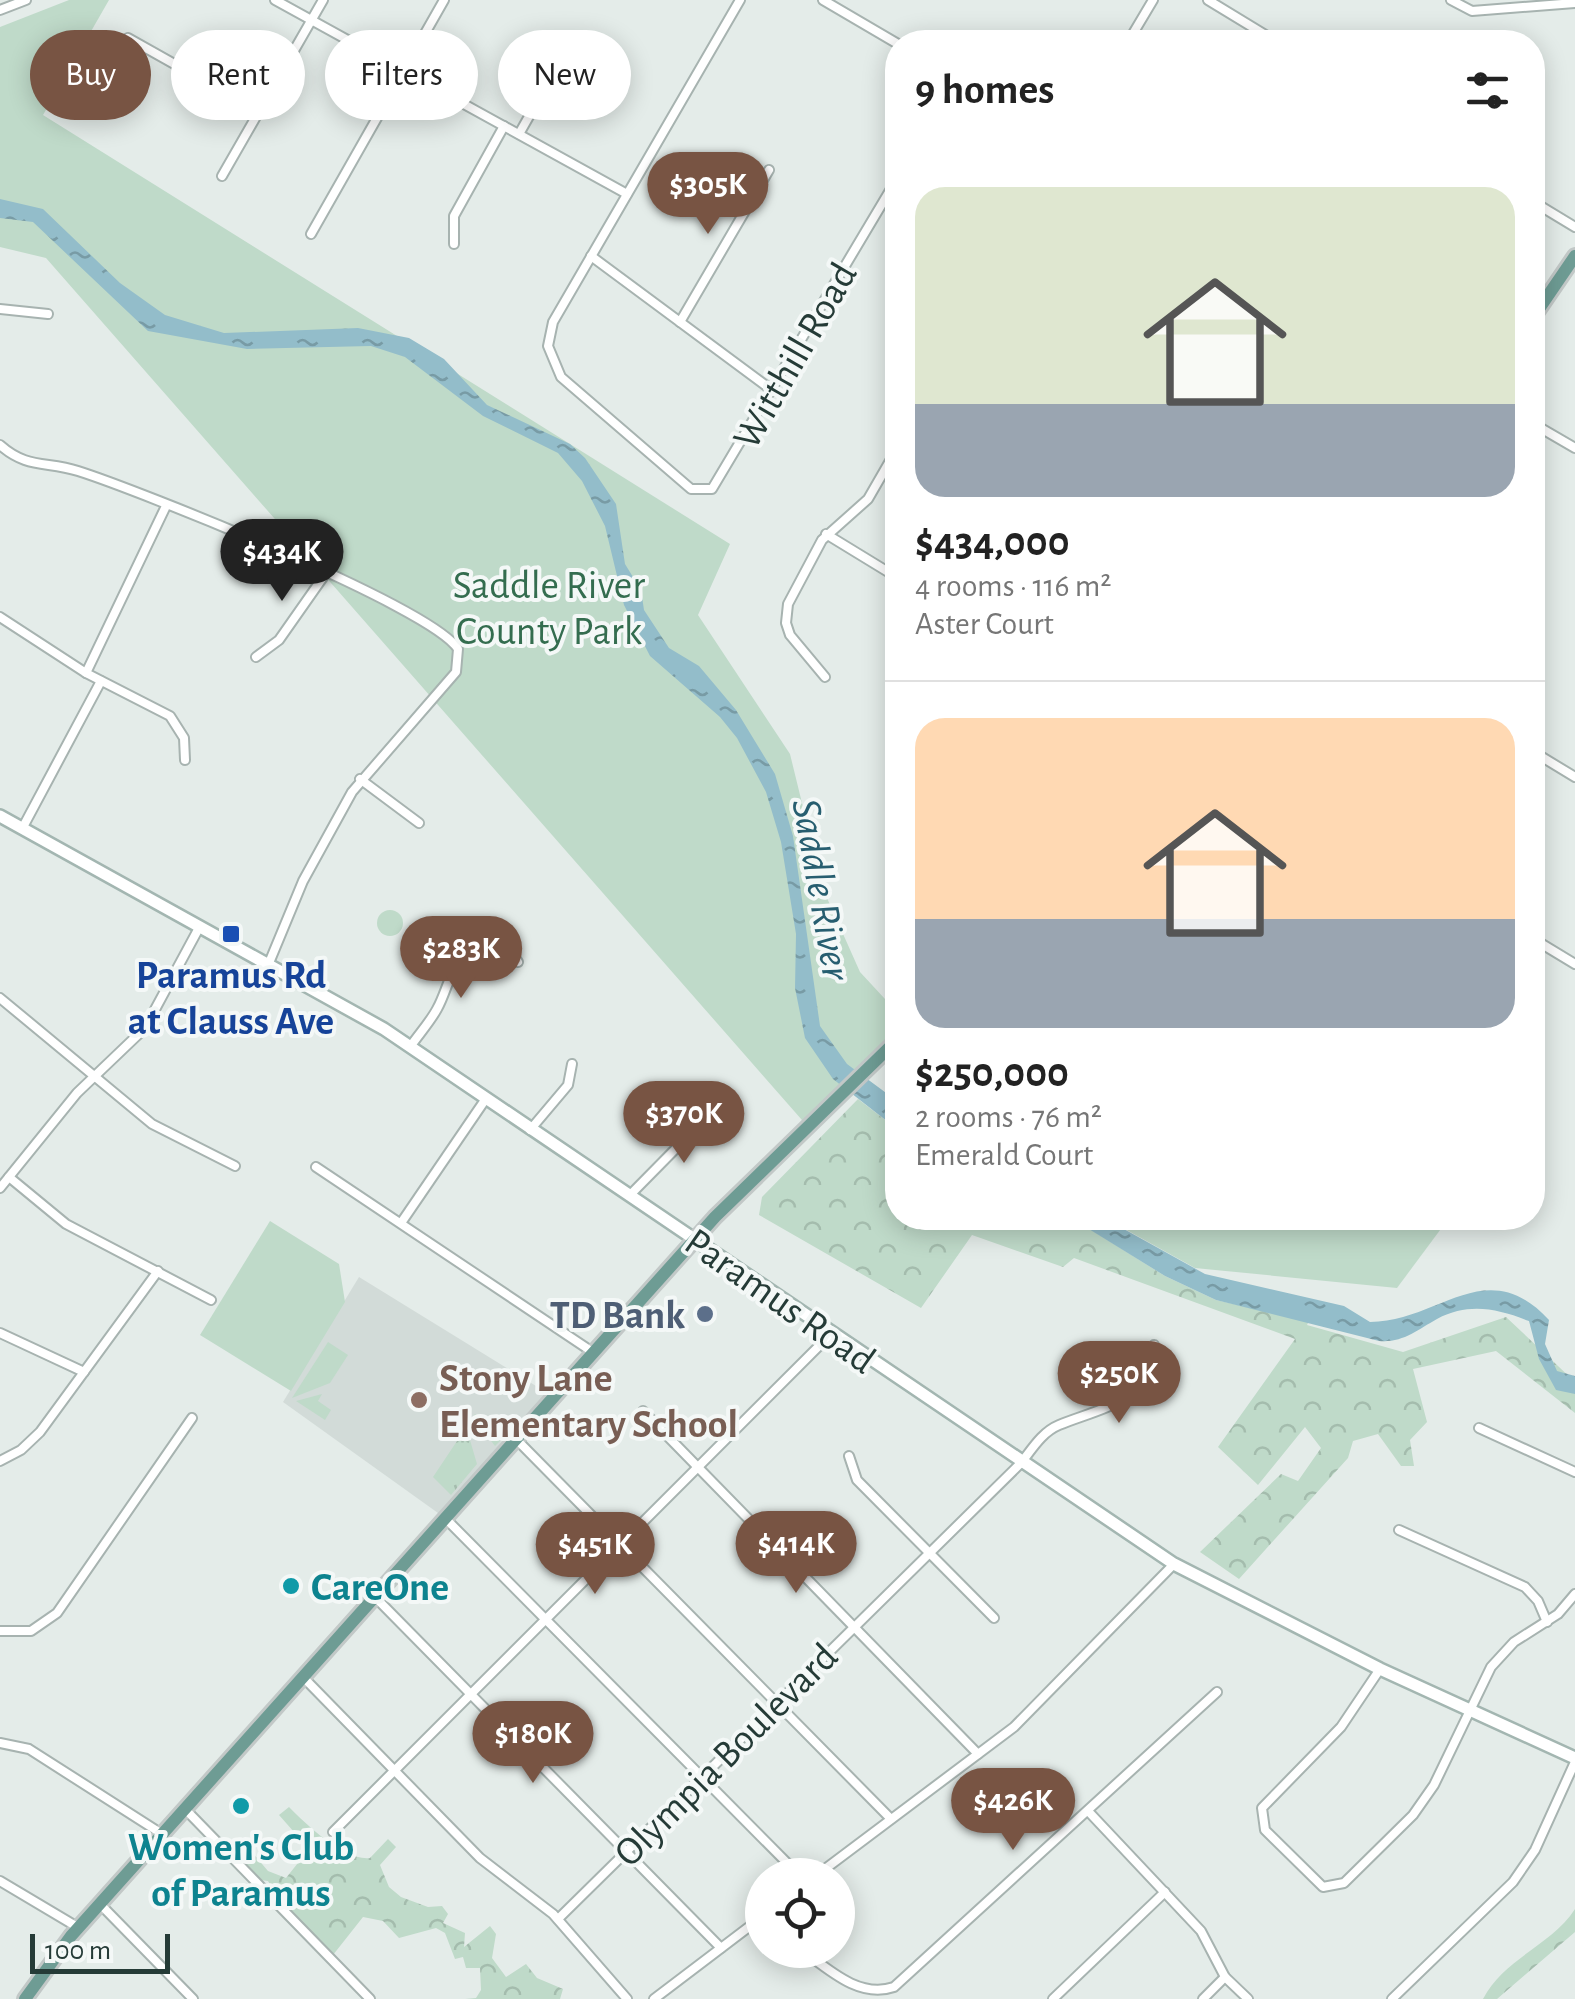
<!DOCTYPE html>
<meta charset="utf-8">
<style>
:root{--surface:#fff;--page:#f2f2f2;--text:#222;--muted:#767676;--line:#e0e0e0;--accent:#785443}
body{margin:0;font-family:"Alegreya Sans",sans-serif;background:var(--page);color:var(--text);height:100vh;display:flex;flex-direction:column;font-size:38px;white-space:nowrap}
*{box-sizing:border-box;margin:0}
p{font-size:32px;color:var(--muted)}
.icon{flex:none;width:55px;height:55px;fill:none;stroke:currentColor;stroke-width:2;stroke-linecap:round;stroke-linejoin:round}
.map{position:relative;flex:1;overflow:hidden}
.details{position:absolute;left:885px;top:30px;width:660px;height:1200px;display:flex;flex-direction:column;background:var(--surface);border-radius:40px;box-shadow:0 5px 25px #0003}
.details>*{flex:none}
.hud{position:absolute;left:30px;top:30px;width:705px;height:90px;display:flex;gap:20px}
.tools{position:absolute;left:745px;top:1858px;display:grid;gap:20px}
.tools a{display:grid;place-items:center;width:110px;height:110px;border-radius:50%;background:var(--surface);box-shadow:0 5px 25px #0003;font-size:50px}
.scale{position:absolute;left:30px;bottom:25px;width:140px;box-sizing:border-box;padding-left:10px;border:5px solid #253b37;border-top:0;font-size:28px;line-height:35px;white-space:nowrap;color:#253b37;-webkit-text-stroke:8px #f4f8f7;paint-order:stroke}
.price{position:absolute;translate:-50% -85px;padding:0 22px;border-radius:35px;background:var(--accent);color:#fff;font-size:32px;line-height:65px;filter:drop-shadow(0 2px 5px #0008)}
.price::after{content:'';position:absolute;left:50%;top:60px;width:30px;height:22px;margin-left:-15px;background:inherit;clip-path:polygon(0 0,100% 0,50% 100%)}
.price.current{background:#222;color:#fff}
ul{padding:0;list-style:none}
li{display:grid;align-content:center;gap:20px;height:530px;padding:0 30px}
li+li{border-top:2px solid var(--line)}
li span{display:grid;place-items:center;height:310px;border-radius:30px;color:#555}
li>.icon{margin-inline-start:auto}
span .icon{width:180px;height:180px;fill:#fffc;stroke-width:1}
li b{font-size:42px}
h2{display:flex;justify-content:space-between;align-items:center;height:120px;padding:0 30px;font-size:42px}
.chip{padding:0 35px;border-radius:45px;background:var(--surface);box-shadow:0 5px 25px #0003;font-size:35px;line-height:90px}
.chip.current{background:var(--accent);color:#fff}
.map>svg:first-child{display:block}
.built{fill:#d2dbd8}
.grass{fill:url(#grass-tufts)}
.forest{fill:url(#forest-crowns)}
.park{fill:#bfdac9}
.water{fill:url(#water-ripples)}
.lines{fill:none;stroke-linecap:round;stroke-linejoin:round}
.minor-casing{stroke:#a7b3b0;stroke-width:12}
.secondary-casing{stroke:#a3b6b1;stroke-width:16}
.primary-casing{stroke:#c2c8c7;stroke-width:18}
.minor{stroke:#fff;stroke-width:8}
.secondary{stroke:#fff;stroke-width:11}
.primary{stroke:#6e9c94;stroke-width:12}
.transit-dot{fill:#1a4fb4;stroke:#f4f8f7;stroke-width:4}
.service-dot{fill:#5c6f8a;stroke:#f4f8f7;stroke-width:4}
.education-dot{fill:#8d6e63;stroke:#f4f8f7;stroke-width:4}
.culture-dot{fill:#0f9aa8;stroke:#f4f8f7;stroke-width:4}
.labels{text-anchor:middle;stroke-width:8;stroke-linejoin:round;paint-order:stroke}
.street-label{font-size:40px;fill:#253b37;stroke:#f4f8f7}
.park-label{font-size:40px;fill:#346d4f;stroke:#f4f8f7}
.transit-label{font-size:40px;font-weight:bold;fill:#164399;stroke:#f4f8f7}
.service-label{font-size:40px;font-weight:bold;fill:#4e5e75;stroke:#f4f8f7;text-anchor:end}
.education-label{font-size:40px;font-weight:bold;fill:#785e54;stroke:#f4f8f7;text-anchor:start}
.culture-label{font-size:40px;font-weight:bold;fill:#0d838f;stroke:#f4f8f7;text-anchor:start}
.water-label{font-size:42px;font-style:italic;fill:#275e70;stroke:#f4f8f7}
</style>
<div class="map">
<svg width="1575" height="1999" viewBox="0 0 1575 1999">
<defs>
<pattern id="grass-tufts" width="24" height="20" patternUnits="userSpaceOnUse" patternTransform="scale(2.5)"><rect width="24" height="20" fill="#bfdac9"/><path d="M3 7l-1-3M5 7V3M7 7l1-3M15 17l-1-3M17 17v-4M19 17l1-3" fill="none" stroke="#a4bcad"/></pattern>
<pattern id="forest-crowns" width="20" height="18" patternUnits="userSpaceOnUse" patternTransform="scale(2.5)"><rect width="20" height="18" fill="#bfdac9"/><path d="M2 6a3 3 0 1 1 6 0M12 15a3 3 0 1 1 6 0" fill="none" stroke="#a4bcad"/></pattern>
<pattern id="water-ripples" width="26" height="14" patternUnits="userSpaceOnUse" patternTransform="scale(2.5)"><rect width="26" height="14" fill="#93bdca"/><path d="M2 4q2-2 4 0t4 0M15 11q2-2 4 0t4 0" fill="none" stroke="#789ba5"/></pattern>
</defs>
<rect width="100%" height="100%" fill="#e4ece9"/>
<polygon class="built" points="359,1277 554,1397 445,1518 283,1402"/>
<g class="grass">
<polygon points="475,1414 478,1416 470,1440 477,1464 451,1495 433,1477"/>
<polygon points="499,1418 513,1428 495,1446 488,1437"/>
</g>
<g class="forest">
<polygon points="858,1099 897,1129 898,1218 1072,1218 1165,1276 1216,1300 1309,1321 1307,1325 1403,1352 1506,1317 1575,1382 1575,1413 1496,1351 1413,1369 1427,1422 1410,1440 1414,1466 1401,1466 1378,1434 1353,1441 1348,1458 1239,1579 1200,1552 1281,1474 1298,1481 1321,1448 1305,1427 1258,1485 1218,1447 1295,1339 1074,1258 1063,1267 972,1235 921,1308 759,1215 762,1197"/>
<path d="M 289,1807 C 307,1825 344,1861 370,1858 L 388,1839 L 396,1847 L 380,1865 L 389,1887 L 401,1897 L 428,1907 L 442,1906 L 448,1914 L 443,1923 L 465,1933 L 464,1947 L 490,1926 L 496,1934 L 492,1958 L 506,1977 L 526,1964 L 537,1978 L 563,1989 L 560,1999 L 465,1999 L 476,1998 L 481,1990 L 480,1968 L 466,1968 L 463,1957 L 455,1959 L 445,1933 L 436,1928 L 399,1938 L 383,1921 L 363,1917 L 333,1955 C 312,1930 284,1909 268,1881 L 260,1880 L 241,1863 L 251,1851 L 268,1871 L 286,1878 L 309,1849 L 279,1815 Z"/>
<path d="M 1575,1909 L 1575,1932 L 1497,1999 L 1483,1999 C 1504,1958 1551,1946 1575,1909 Z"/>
</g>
<g class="park">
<polygon points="69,0 109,0 43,115 730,544 698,615 790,754 823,889 860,972 897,1012 897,1039 809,1128 46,258 0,247 0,27"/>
<circle cx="390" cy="923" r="13"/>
<polygon points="1105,1218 1449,1218 1397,1288 1195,1268"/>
<polygon points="270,1221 339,1264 345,1302 291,1391 200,1335"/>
<polygon points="328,1342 348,1355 330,1383 292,1398"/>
<polygon points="322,1394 318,1401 331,1410 325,1420 296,1401"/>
</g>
<g class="water">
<polygon points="0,199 43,209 120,283 165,315 224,333 358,328 409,338 444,359 487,405 570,444 585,458 616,504 625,564 641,590 644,610 669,648 699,666 736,710 775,774 793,836 820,1026 847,1064 897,1101 897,1129 833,1079 805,1038 795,988 796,934 781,842 766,792 737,738 720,717 650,656 624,605 605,526 582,481 558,453 483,416 405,357 371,346 247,349 148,331 33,222 0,218"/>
<path d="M 1071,1218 L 1104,1218 L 1205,1274 L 1344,1306 L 1370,1322 C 1439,1322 1486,1252 1549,1320 L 1545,1344 L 1557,1371 L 1575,1376 L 1575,1394 L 1556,1390 L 1539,1359 L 1529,1321 C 1497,1309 1470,1302 1437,1319 C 1417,1330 1403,1343 1379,1341 L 1216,1300 L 1165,1276 Z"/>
</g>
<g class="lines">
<defs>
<g id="minor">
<polyline points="275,0 627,194"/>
<polyline points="740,0 553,322 548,346 561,377 691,489 712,489 898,177"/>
<polyline points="823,0 898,44"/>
<polyline points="1208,0 1277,42"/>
<polyline points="1451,0 1472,11 1575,3"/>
<polyline points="0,10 26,0"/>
<polyline points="128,38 258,111"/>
<polyline points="1128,42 1153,0"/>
<polyline points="519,134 561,60"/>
<polyline points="222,176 323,0"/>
<polyline points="1532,201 1575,227"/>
<polyline points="311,234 444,0"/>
<polyline points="454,244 454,216 504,126"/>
<polyline points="591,256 773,391"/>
<polyline points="0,309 48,314"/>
<polyline points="680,322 769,170"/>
<polyline points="1532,423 1575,448"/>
<path d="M 0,445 C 27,469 46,461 78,471 C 138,490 432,607 458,649 L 456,672 L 352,792 L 303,881 L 269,963"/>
<polyline points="826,534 898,578"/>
<polyline points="0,617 86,673 170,716 184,738 185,760"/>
<polyline points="256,657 279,640 326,573"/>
<polyline points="86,673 166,506"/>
<polyline points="825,677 790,635 786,623 788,604 822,540 868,499 898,447"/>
<polyline points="1532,751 1575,777"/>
<polyline points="360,779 419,823"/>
<polyline points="23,827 101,681"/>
<polyline points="1532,938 1575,964"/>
<polyline points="0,998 152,1124 235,1166"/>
<path d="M 410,1047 C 419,1034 430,1022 437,1009 C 451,984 452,948 487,944 C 502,943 511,950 518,962"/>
<polyline points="530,1130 568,1085 572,1064"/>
<polyline points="316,1167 594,1353"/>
<polyline points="9,1177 66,1224 211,1300"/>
<polyline points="0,1188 77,1093 145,1028 200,926"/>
<polyline points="629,1196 699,1125 702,1114"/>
<polyline points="401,1223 485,1100"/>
<polyline points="0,1333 84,1372"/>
<polyline points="643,1411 978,1754"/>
<polyline points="1479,1428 1575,1472"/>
<polyline points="516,1439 891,1819"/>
<polyline points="849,1456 857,1480 994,1618"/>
<polyline points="0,1461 21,1450 40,1432 158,1271"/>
<polyline points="445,1518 799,1875"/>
<polyline points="1399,1530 1525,1587 1538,1601 1547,1622"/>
<polyline points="374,1596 721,1948"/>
<polyline points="0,1631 31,1631 57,1613 192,1418"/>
<polyline points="1380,1669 1341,1727 1262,1808 1265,1830 1323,1887 1344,1883 1413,1815 1434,1785 1491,1667 1514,1642 1558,1614 1575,1594"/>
<polyline points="302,1676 480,1858 553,1914 627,1999"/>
<polyline points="0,1743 29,1749 162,1834"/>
<polyline points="185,1809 370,1999"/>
<polyline points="1088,1811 1201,1931 1225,1977 1248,1999"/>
<polyline points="333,1832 830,1335"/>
<polyline points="817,1875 1014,1727 1174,1564"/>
<polyline points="0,1881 79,1928"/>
<polyline points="100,1904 193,1999"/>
<path d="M 558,1919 L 1021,1463 C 1032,1449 1042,1432 1059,1425 C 1100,1408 1150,1403 1154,1345"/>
<path d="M 802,1950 C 828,1969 859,1999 894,1987 L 1217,1692"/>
<polyline points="654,1999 762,1917"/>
<polyline points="1053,1999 1165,1892"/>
<polyline points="1203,1999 1225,1977"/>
<polyline points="1392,1999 1513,1882 1535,1850 1575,1762"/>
</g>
<polyline id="secondary" points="0,816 384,1029 1174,1564 1380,1669 1575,1758"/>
<g id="primary">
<polyline points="1532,319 1575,256"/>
<polyline points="25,1999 71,1936 715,1217 898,1039"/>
</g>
</defs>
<use href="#minor" class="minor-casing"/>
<use href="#secondary" class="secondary-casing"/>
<use href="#primary" class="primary-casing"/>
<use href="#minor" class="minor"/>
<use href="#secondary" class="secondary"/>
<use href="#primary" class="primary"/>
</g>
<rect class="transit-dot" x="221" y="924" width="20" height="20" rx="5"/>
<circle class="service-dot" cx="705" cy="1314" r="10"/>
<circle class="education-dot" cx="419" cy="1400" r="10"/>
<g class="culture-dot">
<circle cx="291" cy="1586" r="10"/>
<circle cx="241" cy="1806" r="10"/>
</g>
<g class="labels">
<g class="street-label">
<text transform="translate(794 355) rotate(-60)" y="14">Witthill Road</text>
<text transform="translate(781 1300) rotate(35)" y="14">Paramus Road</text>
<text transform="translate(725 1754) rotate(-45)" y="14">Olympia Boulevard</text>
</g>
<g class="park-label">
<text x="549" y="598">Saddle River<tspan x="549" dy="46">County Park</tspan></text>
</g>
<g class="transit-label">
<text x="231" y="988">Paramus Rd<tspan x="231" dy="46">at Clauss Ave</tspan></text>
</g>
<g class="service-label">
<text x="685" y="1328">TD Bank</text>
</g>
<g class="education-label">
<text x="439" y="1391">Stony Lane<tspan x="439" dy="46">Elementary School</tspan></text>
</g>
<g class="culture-label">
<text x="311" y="1600">CareOne</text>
<text x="241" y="1860" text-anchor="middle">Women's Club<tspan x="241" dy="46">of Paramus</tspan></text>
</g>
<g class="water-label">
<text transform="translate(823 889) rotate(80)" y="15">Saddle River</text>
</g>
</g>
</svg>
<div class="tools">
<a><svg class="icon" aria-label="locate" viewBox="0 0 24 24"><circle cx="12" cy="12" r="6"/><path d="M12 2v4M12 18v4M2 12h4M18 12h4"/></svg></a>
</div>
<div class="scale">100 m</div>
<b class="price" style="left:708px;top:237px">$305K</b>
<b class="price current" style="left:282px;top:604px">$434K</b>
<b class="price" style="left:461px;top:1001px">$283K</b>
<b class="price" style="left:684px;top:1166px">$370K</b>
<b class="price" style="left:1119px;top:1426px">$250K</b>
<b class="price" style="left:796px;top:1596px">$414K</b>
<b class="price" style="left:595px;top:1597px">$451K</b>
<b class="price" style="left:533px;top:1786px">$180K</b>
<b class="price" style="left:1013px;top:1853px">$426K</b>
<div class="hud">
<a class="chip current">Buy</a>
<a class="chip">Rent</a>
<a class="chip">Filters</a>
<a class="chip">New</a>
</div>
<section class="details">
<h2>9 homes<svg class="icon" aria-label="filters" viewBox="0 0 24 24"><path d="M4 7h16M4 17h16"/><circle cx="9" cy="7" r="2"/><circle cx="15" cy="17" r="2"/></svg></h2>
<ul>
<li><span style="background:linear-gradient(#dfe7d0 70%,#9aa5b1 0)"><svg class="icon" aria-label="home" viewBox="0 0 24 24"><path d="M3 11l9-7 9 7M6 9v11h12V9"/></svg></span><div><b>$434,000</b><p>4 rooms · 116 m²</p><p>Aster Court</p></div></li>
<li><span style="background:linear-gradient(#ffd9b3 65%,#9aa5b1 0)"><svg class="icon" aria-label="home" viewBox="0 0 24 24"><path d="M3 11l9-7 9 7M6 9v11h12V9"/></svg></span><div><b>$250,000</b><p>2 rooms · 76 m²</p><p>Emerald Court</p></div></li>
</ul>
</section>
</div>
